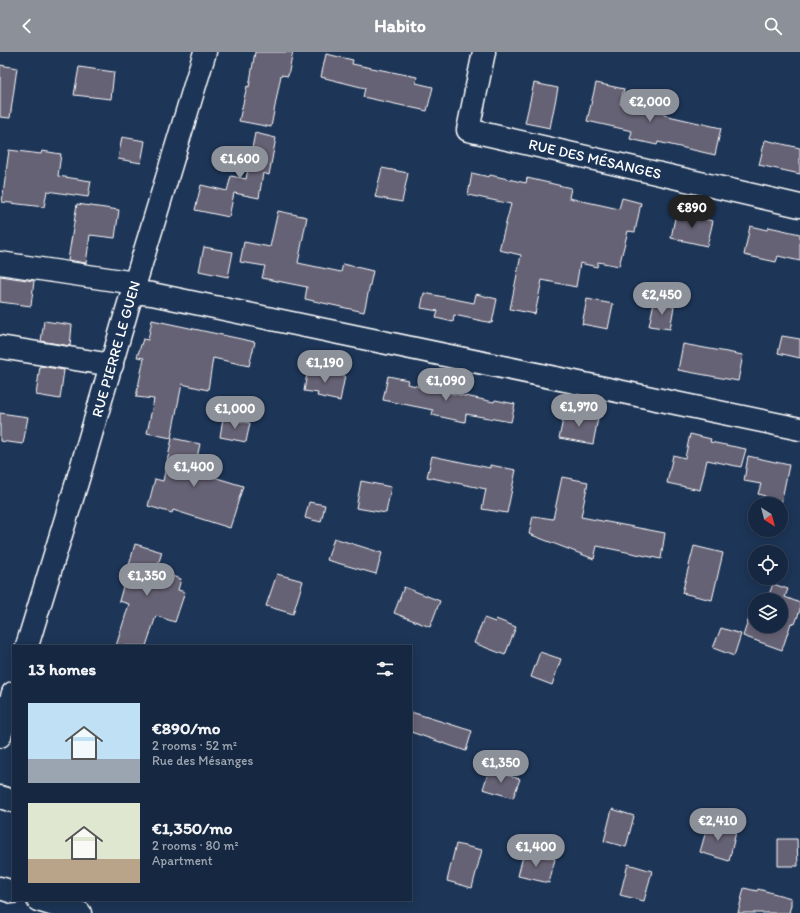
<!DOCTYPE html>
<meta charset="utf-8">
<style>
:root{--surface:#162841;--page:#23344c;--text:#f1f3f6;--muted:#9ea6b1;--line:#35445a;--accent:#8c9099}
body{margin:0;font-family:Itim,sans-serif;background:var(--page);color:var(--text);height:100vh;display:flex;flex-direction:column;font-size:15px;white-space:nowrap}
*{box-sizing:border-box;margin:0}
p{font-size:13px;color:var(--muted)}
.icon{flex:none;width:22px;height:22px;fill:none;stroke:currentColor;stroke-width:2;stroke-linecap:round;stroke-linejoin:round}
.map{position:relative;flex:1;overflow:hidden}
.side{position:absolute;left:12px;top:593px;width:400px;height:256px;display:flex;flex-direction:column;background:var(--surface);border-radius:0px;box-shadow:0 2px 10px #0003,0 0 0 1px var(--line)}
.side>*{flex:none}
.needle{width:26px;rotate:144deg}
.tools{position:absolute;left:748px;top:445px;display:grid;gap:8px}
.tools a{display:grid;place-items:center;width:40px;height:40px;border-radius:50%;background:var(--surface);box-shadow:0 2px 10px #0003,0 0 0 1px var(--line);font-size:20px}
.price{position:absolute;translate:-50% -34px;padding:0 9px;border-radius:14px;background:var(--accent);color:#fff;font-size:13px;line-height:26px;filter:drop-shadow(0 1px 2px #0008)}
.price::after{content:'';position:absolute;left:50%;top:24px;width:12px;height:9px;margin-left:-6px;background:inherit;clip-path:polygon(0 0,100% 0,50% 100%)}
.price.active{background:#222;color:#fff}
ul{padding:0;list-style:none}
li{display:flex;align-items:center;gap:12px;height:100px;padding:0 16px}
li span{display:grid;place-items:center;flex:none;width:112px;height:80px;border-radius:0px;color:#555}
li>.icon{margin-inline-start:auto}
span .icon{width:48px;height:48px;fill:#fffc;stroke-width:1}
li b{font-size:17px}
h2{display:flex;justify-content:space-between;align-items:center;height:48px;padding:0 16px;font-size:17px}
header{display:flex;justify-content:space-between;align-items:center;height:52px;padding:0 16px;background:var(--accent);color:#fff;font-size:18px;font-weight:700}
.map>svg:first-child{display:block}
.building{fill:#666274;stroke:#fff}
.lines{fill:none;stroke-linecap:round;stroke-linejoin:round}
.minor-casing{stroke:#fff;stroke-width:25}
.minor{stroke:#1d3557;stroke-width:22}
.labels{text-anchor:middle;stroke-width:4;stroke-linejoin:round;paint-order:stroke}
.street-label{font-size:15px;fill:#fff;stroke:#1d3557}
</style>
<header><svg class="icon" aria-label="back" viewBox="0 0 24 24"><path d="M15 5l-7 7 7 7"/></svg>Habito<svg class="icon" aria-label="search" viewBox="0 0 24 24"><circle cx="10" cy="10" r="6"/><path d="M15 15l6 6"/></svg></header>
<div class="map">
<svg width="800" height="861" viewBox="0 0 800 861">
<rect width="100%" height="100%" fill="#1d3557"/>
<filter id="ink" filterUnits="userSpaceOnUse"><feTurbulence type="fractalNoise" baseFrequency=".025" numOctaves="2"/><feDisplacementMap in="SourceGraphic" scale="8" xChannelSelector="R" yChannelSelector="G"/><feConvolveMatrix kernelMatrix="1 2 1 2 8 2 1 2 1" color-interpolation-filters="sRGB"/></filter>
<g filter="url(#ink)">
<g class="building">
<polygon points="255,0 293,0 288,24 281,23 271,75 239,69 247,34 249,35"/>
<polygon points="326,2 353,8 352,12 417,25 416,31 433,35 427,59 363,45 365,36 321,25"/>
<polygon points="0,13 17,16 10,66 0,65"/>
<polygon points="79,15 114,20 111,47 74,43"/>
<polygon points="534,31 558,36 550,76 525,71"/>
<polygon points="596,31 624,37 620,52 664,61 664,63 721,76 715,103 658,90 657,93 630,87 632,79 587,69"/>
<polygon points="255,81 276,86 269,123 263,121 259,146 234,141 229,165 195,158 201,133 227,139 231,124 246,127"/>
<polygon points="122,85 145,89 141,111 118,107"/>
<polygon points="765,88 800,96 800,122 759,113"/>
<polygon points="9,98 41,102 42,99 61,102 58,124 91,129 88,145 47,139 44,155 2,150"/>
<polygon points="382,116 408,121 402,150 375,145"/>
<polygon points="472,121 489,125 490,123 526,131 527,126 571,136 569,146 619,157 622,146 641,151 635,180 628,179 619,214 598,210 597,215 580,211 576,235 542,228 535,262 510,257 521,203 499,198 511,152 468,143"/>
<polygon points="77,152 119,158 115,186 90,183 86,211 68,208"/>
<polygon points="278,159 307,165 298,211 341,220 343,212 373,219 364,260 305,247 307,235 262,226 265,214 240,210 244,190 270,195"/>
<polygon points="676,161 713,169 707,194 671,186"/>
<polygon points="750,174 767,178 769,175 800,182 800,209 778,204 776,210 744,203"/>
<polygon points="204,195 233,200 228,225 199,219"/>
<polygon points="0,224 34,229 31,254 0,250"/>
<polygon points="424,241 474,251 476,242 497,247 492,271 454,263 453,270 436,266 438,259 421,256"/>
<polygon points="587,247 613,252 608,277 582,272"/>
<polygon points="654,250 674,255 670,277 649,274"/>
<polygon points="152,268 255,290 249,314 213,306 208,338 182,332 171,386 147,381 154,347 136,345 144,306 137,305 143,287 148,288"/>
<polygon points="44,269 72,273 70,294 41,289"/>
<polygon points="782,284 800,287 800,306 778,301"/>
<polygon points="683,292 743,303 738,329 678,318"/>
<polygon points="40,314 64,318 60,347 36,343"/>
<polygon points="308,316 345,324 340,349 317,344 318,341 304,339"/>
<polygon points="388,324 408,328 407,332 494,350 495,348 515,352 511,370 466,362 465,370 432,363 433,358 383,348"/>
<polygon points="565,359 598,366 593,392 559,386"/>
<polygon points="0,361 28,365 23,392 0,389"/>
<polygon points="223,366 250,371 246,390 220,385"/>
<polygon points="690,382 711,387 710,390 746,397 741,415 707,408 700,438 667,431 673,403 685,406"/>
<polygon points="172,386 200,392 194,419 243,434 230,476 173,458 172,461 148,454 155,427 163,429"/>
<polygon points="432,404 490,416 490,413 516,418 507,461 482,457 486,437 427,425"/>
<polygon points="748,404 789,413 781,452 762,452 765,444 758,442 761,432 744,429"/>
<polygon points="562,425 588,430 581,465 665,481 661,507 597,494 594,507 529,482 533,464 553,467"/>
<polygon points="361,429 391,435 386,461 356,456"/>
<polygon points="309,450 325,453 321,470 305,466"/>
<polygon points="334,486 382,501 376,522 327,508"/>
<polygon points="135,492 162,500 156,519 181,527 178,538 185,540 175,570 156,564 146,594 116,594 129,552 119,549"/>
<polygon points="694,494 723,501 712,548 682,541"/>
<polygon points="277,522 303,529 293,562 266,554"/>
<polygon points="773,532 788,537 785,545 800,551 800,558 795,572 791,571 782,598 743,584 749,566 755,568 755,574 781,574 781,548 767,548"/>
<polygon points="404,535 440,549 430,575 394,561"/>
<polygon points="484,566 495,570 496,567 516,575 505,603 474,591"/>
<polygon points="721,576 741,582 734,604 713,596"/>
<polygon points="540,600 561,607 552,633 531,625"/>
<polygon points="411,660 472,679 466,699 411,680"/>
<polygon points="489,718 520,727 513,746 483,737"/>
<polygon points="612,757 634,764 626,795 604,789"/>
<polygon points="708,772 736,780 729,809 700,800"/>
<polygon points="778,787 797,787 798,814 778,814"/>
<polygon points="456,792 482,798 472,836 447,829"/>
<polygon points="524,800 555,807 549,831 518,824"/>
<polygon points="628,812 652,819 644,849 620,843"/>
<polygon points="744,836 757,839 758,837 791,846 791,853 789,861 738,861"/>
</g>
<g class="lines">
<defs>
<g id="minor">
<polyline points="484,0 468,78 800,154"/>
<polyline points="0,211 135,231"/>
<polyline points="132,240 152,242 800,377"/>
<polyline points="0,295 112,313"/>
<polyline points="27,594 78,427 127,258 205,0"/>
<polyline points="0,684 13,641"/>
<polyline points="0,745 13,749"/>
<polyline points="0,836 13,840"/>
<polyline points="38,848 80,861"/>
</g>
</defs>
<use href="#minor" class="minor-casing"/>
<use href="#minor" class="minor"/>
</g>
</g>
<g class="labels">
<g class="street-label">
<text transform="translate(595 107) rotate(13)" y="5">RUE DES MÉSANGES</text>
<text transform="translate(116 297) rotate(-74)" y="5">RUE PIERRE LE GUEN</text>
</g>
</g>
</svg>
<div class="tools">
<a><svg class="needle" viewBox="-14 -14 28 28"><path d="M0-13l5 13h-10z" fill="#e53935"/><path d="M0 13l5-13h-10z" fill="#9ea6b1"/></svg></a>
<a><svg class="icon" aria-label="locate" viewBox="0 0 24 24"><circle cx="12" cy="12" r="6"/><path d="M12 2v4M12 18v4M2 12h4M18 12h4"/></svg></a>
<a><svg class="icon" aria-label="layers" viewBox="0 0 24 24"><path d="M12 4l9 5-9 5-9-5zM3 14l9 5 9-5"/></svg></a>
</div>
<b class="price" style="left:650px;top:71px">€2,000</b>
<b class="price" style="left:240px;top:128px">€1,600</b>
<b class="price active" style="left:692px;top:177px">€890</b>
<b class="price" style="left:662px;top:264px">€2,450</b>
<b class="price" style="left:325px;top:332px">€1,190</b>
<b class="price" style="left:446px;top:350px">€1,090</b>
<b class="price" style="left:579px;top:376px">€1,970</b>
<b class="price" style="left:235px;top:378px">€1,000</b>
<b class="price" style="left:194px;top:436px">€1,400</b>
<b class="price" style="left:147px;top:545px">€1,350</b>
<b class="price" style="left:501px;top:732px">€1,350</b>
<b class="price" style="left:718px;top:790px">€2,410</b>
<b class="price" style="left:536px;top:816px">€1,400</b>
<section class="side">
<h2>13 homes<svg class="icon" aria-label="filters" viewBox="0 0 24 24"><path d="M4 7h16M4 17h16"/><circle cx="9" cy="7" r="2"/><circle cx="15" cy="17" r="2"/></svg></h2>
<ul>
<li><span style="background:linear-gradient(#bfe0f5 70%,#9aa5b1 0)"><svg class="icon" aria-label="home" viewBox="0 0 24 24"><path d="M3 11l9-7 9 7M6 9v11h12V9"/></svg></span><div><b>€890/mo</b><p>2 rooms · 52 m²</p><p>Rue des Mésanges</p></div></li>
<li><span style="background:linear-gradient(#dfe7d0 70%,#b9a48a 0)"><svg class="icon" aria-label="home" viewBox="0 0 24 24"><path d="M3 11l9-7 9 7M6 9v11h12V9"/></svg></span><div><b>€1,350/mo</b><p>2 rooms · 80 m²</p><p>Apartment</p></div></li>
</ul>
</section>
</div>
